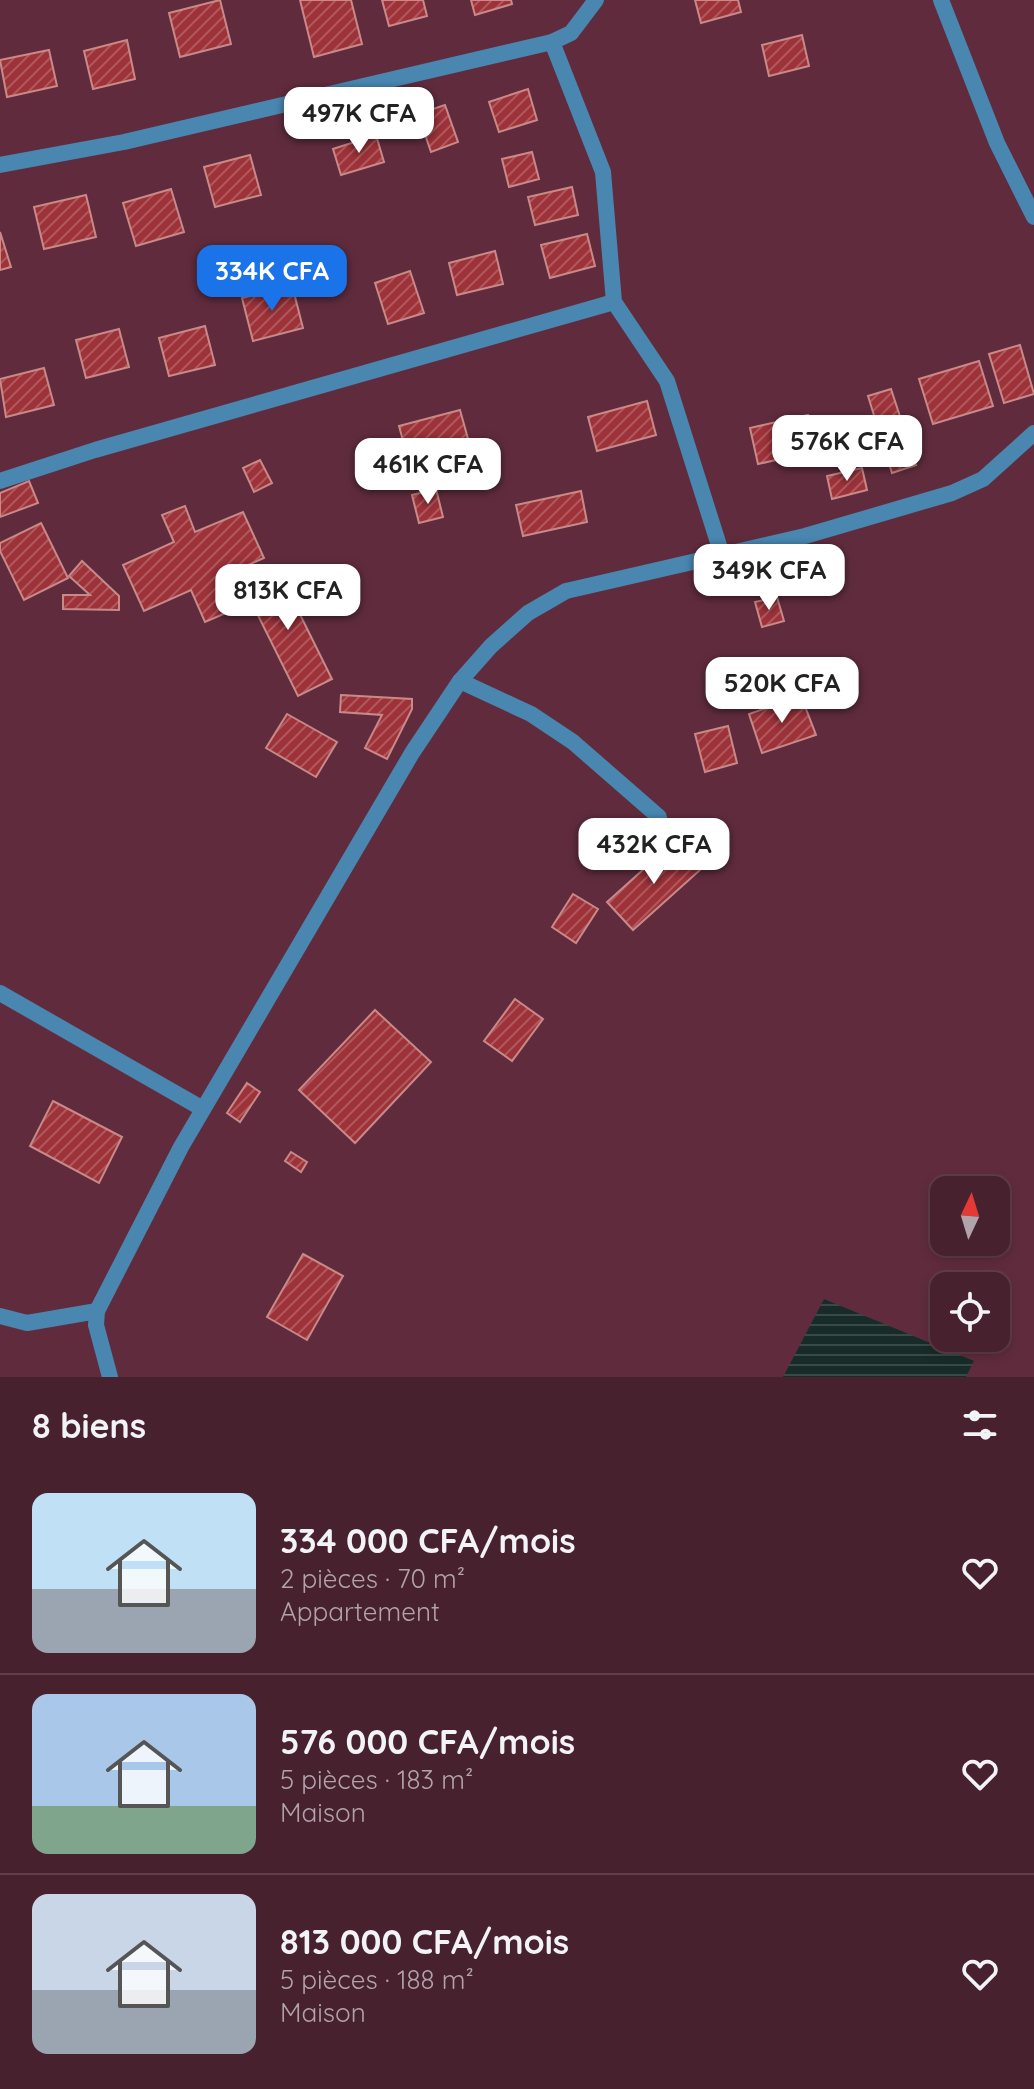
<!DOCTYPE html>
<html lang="fr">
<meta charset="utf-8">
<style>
:root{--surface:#48212e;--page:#522e3a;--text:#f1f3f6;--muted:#b1a3aa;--line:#603e4a;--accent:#1a73e8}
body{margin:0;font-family:Quicksand,sans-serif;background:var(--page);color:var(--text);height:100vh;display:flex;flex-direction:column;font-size:30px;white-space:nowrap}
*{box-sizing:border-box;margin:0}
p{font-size:26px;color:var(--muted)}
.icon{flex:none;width:44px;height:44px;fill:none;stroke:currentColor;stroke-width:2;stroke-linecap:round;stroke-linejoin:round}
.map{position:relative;height:1377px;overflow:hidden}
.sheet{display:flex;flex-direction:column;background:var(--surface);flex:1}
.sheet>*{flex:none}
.needle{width:52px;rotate:4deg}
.tools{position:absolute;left:930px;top:1176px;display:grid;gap:16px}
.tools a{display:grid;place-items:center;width:80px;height:80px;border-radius:16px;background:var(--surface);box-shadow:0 4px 12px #0003,0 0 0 2px var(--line);font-size:40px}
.price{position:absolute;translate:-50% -68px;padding:0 18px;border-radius:16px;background:#fff;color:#222;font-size:26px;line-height:52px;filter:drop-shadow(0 2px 4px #0008)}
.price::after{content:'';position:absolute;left:50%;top:48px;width:24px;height:18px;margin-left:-12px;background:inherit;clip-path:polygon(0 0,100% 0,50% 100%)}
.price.active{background:var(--accent);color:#fff}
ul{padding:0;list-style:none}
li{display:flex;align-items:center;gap:24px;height:200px;padding:0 32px}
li+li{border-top:2px solid var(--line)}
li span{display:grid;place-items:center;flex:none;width:224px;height:160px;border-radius:16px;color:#555}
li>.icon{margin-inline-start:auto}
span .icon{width:96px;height:96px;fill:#fffc;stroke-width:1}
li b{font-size:34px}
h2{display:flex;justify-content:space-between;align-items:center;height:96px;padding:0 32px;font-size:34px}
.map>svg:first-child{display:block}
.water{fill:url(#water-rules)}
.building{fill:url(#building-hatch);stroke:#c98988;stroke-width:2}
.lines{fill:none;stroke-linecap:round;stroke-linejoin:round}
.street{stroke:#4987b1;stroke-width:16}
</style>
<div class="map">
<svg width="1034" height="1377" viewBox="0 0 1034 1377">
<defs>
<pattern id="water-rules" width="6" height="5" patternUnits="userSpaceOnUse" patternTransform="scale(2)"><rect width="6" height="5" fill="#172c28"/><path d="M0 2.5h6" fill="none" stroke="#394946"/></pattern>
<pattern id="building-hatch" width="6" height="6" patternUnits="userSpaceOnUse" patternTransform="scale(2)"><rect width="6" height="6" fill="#9d3239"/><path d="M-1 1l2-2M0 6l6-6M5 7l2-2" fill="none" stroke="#af585e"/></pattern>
</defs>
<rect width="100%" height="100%" fill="#602c3d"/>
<polygon class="water" points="824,1299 974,1361 966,1377 783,1377"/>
<g class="building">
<polygon points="220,0 231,44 180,57 169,13"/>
<polygon points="300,0 351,0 362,44 314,57"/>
<polygon points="382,0 423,0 427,16 389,26"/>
<polygon points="471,0 511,0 512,4 475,15"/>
<polygon points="695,0 738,0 741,12 701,23"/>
<polygon points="802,35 809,66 769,76 762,45"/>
<polygon points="127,40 135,79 93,89 84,51"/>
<polygon points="49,50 57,86 7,97 0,60"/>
<polygon points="528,89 537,120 499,132 489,102"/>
<polygon points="445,105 458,142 431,152 418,114"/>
<polygon points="376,135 384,162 341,175 333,149"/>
<polygon points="532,152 539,179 509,187 502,159"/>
<polygon points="250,155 261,195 215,207 204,167"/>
<polygon points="572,187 578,215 535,225 528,197"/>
<polygon points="171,189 184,232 136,246 123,203"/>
<polygon points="86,195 96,237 44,249 34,207"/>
<polygon points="0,232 11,267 0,270"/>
<polygon points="587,234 595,266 550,278 541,245"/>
<polygon points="495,251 503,284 457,295 449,263"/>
<polygon points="410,271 424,313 388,324 375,283"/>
<polygon points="292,285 303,328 253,341 242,298"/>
<polygon points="205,326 215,365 169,376 159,338"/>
<polygon points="119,329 129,367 86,378 76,340"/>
<polygon points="1020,345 1034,394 1004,403 989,354"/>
<polygon points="979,361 993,406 933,424 919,379"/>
<polygon points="44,368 54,405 6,417 0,379"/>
<polygon points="891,389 916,465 892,473 868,396"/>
<polygon points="647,401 656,435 597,451 588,417"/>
<polygon points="460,410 475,464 414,481 399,426"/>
<polygon points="808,415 817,451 758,464 750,428"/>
<polygon points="260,460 272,483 254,492 243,468"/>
<polygon points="862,468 867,490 832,499 827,476"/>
<polygon points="29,481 38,503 0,517 0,493"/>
<polygon points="436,489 443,517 419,523 412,495"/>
<polygon points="581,491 587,522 523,536 516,505"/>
<polygon points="185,506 195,532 243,512 264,558 225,575 240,607 205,622 191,590 144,611 123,565 174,542 162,515"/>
<polygon points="41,523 68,578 24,600 0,551 0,543"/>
<polygon points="82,561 119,596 119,610 63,609 63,595 90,595 69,576"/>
<polygon points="277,568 332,679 298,696 243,585"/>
<polygon points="777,597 784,621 762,627 755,602"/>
<polygon points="341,695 412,699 412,709 387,759 365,748 382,715 340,712"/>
<polygon points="801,696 816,735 762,753 749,714"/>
<polygon points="287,714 337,742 316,777 266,748"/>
<polygon points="728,726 737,763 705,772 695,734"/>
<polygon points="674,842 700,870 633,930 607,902"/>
<polygon points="573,894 598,909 576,943 552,927"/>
<polygon points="515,999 543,1019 512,1061 484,1041"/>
<polygon points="375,1010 431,1062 355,1143 299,1090"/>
<polygon points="247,1083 260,1092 240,1122 227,1113"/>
<polygon points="53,1101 122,1137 99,1183 30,1146"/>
<polygon points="291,1152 307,1162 301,1172 285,1161"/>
<polygon points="303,1254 343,1276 307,1340 267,1317"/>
</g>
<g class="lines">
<g class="street">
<polyline points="941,0 997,143 1034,217"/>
<polyline points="552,42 603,172 614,302 667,381 722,555"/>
<polyline points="0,165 124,142 552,42 571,33 596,0"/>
<polyline points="0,481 95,450 614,302"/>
<polyline points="460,681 531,714 573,742 659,817"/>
<polyline points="0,993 203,1109"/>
<polyline points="0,1316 27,1323 97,1311"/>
<polyline points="110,1377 96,1325 97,1311 181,1147 412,753 460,681 491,646 528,613 566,591 805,536 952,493 983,479 1034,433"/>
</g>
</g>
</svg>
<div class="tools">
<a><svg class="needle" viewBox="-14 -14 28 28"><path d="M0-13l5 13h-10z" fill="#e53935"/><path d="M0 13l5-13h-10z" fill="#b1a3aa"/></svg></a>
<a><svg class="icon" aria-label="locate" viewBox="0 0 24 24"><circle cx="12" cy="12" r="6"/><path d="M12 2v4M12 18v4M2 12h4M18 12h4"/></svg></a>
</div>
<b class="price" style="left:359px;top:155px">497K CFA</b>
<b class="price active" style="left:272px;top:313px">334K CFA</b>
<b class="price" style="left:847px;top:483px">576K CFA</b>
<b class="price" style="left:428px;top:506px">461K CFA</b>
<b class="price" style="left:769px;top:612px">349K CFA</b>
<b class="price" style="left:288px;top:632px">813K CFA</b>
<b class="price" style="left:782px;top:725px">520K CFA</b>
<b class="price" style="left:654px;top:886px">432K CFA</b>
</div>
<section class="sheet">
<h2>8 biens<svg class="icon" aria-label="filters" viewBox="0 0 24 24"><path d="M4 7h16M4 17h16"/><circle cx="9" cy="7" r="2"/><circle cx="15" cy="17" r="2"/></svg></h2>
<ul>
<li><span style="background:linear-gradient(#bfe0f5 60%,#9aa5b1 0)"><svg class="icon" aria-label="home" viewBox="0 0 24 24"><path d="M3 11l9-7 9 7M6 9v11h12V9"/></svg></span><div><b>334 000 CFA/mois</b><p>2 pièces · 70 m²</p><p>Appartement</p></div><svg class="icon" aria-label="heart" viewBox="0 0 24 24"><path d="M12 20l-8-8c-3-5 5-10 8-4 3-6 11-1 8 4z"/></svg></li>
<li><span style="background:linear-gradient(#a9c7e8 70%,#7fa58c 0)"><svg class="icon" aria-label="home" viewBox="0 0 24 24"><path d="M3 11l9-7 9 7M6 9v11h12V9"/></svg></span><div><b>576 000 CFA/mois</b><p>5 pièces · 183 m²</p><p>Maison</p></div><svg class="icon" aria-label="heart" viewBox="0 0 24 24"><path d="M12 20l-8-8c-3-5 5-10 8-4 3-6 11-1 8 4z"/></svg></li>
<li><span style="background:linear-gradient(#c9d6e8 60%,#9aa5b1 0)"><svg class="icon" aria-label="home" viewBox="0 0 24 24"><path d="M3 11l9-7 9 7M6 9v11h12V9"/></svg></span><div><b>813 000 CFA/mois</b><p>5 pièces · 188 m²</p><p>Maison</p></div><svg class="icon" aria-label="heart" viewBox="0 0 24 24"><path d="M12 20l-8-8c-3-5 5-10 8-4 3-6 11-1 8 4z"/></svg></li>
</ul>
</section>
